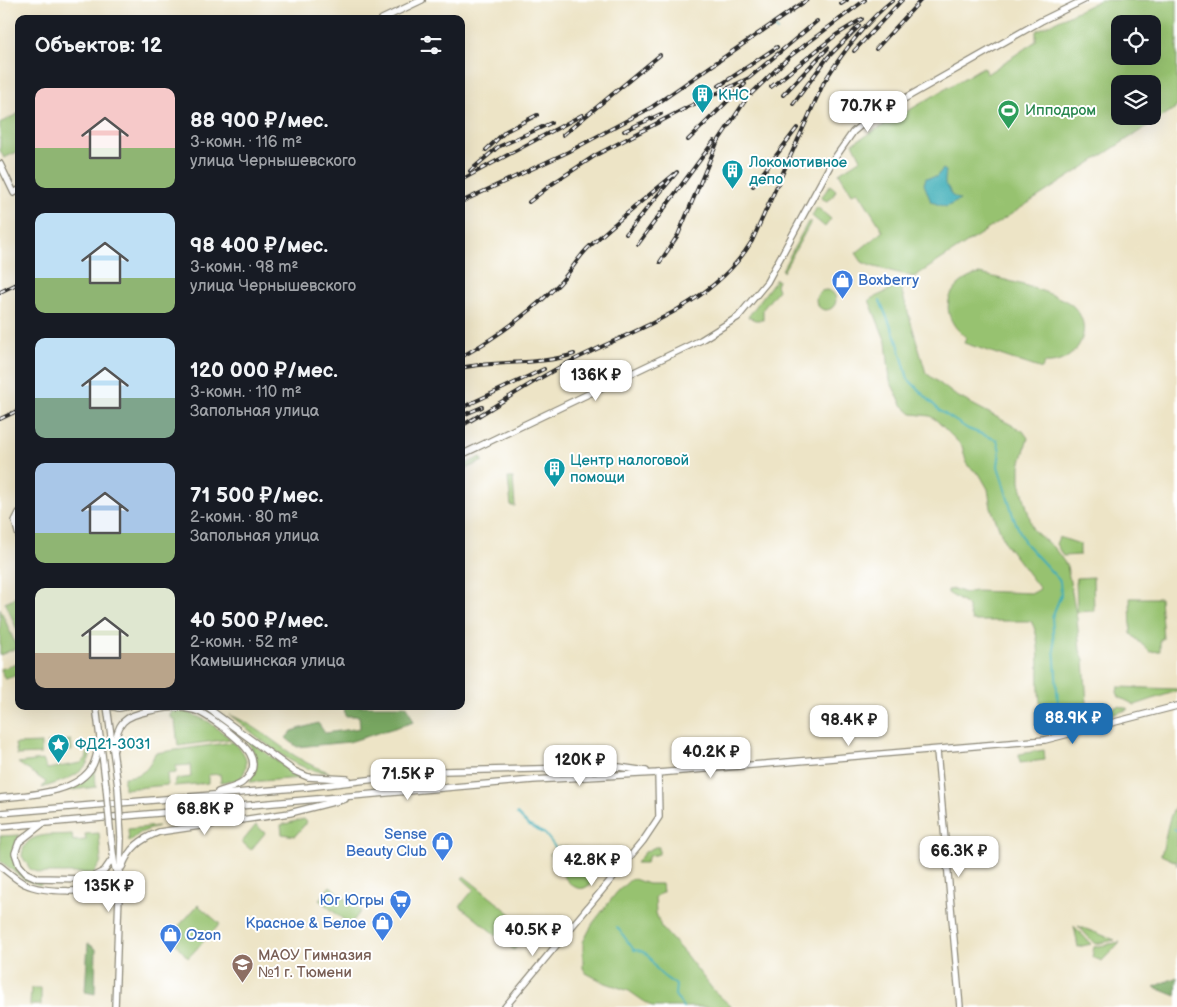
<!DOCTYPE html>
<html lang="ru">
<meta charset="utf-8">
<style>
:root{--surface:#171b24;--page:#242831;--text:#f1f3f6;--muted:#9ea1a6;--accent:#1f6fb2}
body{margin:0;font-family:"Balsamiq Sans",sans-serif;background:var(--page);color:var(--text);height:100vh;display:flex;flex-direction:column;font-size:19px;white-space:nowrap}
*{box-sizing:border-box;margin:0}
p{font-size:16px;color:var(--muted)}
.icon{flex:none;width:28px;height:28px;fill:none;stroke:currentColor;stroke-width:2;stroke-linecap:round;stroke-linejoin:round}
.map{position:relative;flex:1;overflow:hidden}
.drawer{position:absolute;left:15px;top:15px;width:450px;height:695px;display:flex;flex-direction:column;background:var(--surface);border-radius:10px;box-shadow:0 5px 20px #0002}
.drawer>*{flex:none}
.controls{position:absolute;left:1111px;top:15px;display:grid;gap:10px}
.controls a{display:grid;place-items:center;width:50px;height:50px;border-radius:10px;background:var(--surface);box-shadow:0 5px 20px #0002;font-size:25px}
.price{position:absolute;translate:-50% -42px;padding:0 11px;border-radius:10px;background:#fff;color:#222;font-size:16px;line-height:32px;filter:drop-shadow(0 1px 2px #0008)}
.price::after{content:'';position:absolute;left:50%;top:30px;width:15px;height:11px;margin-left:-8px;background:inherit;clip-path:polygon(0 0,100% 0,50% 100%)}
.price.on{background:var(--accent);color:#fff}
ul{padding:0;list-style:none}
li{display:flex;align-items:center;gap:15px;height:125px;padding:0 20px}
li span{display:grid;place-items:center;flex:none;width:140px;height:100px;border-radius:10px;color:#555}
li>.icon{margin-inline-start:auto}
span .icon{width:60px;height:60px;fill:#fffc;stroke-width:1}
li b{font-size:21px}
h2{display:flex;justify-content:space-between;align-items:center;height:60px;padding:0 20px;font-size:21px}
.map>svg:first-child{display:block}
.green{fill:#97c26f;stroke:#61764d;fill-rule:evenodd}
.forest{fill:#79a862;stroke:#526a46}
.water{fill:#3cadb7;stroke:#346c71}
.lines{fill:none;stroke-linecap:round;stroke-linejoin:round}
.stream{stroke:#3cadb7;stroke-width:2}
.minor-casing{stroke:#8c8878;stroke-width:8}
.minor{stroke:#fff;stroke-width:5.5}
.rail-casing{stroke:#2b2b2b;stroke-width:4}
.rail{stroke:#fff;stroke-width:2;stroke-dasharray:5.5;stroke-linecap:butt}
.minor-bridge-casing{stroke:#8c8878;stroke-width:8;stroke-linecap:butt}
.minor-bridge{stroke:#fff;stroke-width:5.5}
.labels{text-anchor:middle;stroke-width:4;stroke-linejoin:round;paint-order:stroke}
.culture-label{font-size:15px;fill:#0d838f;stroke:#fff;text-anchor:start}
.leisure-label{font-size:15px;fill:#27864d;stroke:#fff;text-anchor:start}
.shop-label{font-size:15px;fill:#366cbe;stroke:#fff;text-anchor:end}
.education-label{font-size:15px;fill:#785e54;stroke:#fff;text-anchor:start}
</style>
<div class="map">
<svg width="1177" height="1007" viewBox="0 0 1177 1007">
<rect width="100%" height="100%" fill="#fff"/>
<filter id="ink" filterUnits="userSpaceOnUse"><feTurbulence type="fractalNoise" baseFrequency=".02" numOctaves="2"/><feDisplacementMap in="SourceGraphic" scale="10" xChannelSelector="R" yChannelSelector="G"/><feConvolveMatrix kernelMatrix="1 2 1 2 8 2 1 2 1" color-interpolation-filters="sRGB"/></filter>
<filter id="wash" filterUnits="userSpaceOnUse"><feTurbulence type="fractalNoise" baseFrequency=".0096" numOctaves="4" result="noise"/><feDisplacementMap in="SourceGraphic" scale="20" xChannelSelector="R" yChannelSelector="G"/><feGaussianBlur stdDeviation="1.12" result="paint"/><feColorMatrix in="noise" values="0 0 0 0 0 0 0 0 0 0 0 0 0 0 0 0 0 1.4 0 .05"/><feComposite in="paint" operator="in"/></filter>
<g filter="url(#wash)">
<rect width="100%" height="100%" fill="#ede4c6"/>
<g class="green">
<path d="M 1100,0 L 1177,0 L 1177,107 L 914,277 L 871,266 L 862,262 L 856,253 L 883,231 L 858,191 L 852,194 L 839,173 L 861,159 L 853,143 L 983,67 L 987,74 L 1036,41 L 1036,31 ZM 1120,24 L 1152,24 L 1152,56 L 1120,56 ZM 1120,84 L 1152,84 L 1152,116 L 1120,116 Z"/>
<polygon points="19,113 19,151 4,158 0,150 0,123"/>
<polygon points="830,185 836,190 832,198 827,201 821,198"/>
<polygon points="817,207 831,219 825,227 812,216"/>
<polygon points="808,222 811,222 783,272 782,270"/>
<path d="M 979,274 C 998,277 1061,294 1073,306 C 1098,330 1074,366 1044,363 L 1042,369 L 964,343 L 966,337 C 937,316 945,283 979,274 Z"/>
<polygon points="776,279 778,280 776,285 778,290 763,309 763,320 755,320 748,317"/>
<path d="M 900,285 L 926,373 L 955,395 L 1023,431 L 1028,438 L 1020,466 L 1020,482 L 1033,530 L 1055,549 L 1067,566 L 1077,619 L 1080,650 L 1084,660 L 1088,718 L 1080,722 L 1051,727 C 1028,707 1048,649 1031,621 L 972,621 L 967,605 L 948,593 L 948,590 L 954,589 L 965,593 L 975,591 L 1033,593 L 1040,589 L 1005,543 L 991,508 L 988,489 L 980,475 L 967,465 L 962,446 L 936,420 L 930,416 L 912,414 L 902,405 L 890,381 L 886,342 L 869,300 Z"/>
<circle cx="826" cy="300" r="10"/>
<polygon points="481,457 483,461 465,469 465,472 461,474 461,466"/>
<polygon points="508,478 513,478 515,506 511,506"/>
<polygon points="1059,537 1080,544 1080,555 1063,556 1056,544"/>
<polygon points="1093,577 1094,611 1077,612 1076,578"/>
<polygon points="19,596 19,634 5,602"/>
<polygon points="1130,598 1160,598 1163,639 1160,639 1160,651 1150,652 1131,634"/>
<polygon points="0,608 17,648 0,655"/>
<polygon points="19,663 19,675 4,678 1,669"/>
<polygon points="1118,687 1177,689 1177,691 1135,705 1119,697 1117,692"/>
<polygon points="1119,706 1129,709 1103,718 1101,716 1103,711"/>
<polygon points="183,710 209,722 231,739 178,746 175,720 170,717 170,714 172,711"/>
<path d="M 230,715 C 266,729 291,761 329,772 C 295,774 257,735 230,715 Z"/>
<path d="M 244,737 L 301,778 L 249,782 C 260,765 256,752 244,737 Z"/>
<polygon points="71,740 72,751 47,743"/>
<path d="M 233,742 C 247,753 251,766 239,780 L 221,782 L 220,774 L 208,775 L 208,783 L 174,786 L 176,779 L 191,777 L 190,765 L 176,766 L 176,773 L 167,774 L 168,785 L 124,789 L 124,777 C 142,776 149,770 155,753 Z"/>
<polygon points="41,743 41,754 17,755 15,744"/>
<path d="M 89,746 L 91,746 C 92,775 64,780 42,788 L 46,782 L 18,763 L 43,760 L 47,769 L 81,763 L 86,759 Z"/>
<polygon points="1044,750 1045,760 1020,763 1019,754"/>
<polygon points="95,769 96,787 64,791 85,780"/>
<path d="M 1177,803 L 1177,866 L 1176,862 L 1161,855 C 1167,837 1166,820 1177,803 Z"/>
<polygon points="304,819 307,822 295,836 282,834 281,825"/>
<polygon points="256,825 265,833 251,850 242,842"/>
<polygon points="158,826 140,833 129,842 128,829"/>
<path d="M 99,833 L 101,862 L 94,873 L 40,873 L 30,869 L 22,856 C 24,830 53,836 72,834 L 73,841 L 86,840 L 85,834 Z"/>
<path d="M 20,835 C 6,855 17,878 41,882 L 41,885 L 25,880 L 0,861 L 0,836 Z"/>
<path d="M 558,846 C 582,849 587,850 595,873 C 595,878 593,883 588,886 C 572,898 557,865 550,854 Z"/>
<polygon points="655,847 659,847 659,854 649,856 646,863 636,863 645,852"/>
<polygon points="464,876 543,940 540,944 527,933 514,950 460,906 474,889 462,878"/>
<polygon points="634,879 648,884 662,884 663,892 655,897 656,913 661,927 686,955 714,991 732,1007 652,1007 629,991 603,982 586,973 583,968 583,942 593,923 617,892 630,880"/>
<polygon points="330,886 361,911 350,925 319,900"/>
<polygon points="198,905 220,924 188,958 175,943 184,933 177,928"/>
<polygon points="1074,926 1091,944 1078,947"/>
<polygon points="1078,926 1115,940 1095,944"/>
<polygon points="1120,942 1102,961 1092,957 1094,947"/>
<polygon points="31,988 41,988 41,1005 30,1005"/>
</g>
<g class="forest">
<polygon points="344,706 407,706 414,722 349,742 297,747 286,738 292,731 318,723 325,733 360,728 359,716 345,716"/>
<polygon points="88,943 96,949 95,994 85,992"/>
<polygon points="1177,977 1176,996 1154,987"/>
</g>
<path class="water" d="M 943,169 L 946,171 C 943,193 947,179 951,195 L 960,200 L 946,207 L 931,202 L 924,184 L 926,178 L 936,177 Z"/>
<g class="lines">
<g class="stream">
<polyline points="774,25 777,31"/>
<polyline points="880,301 898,343 908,379 940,411 968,429 997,440 1000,451 998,466 1014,519 1025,543 1060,581 1061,595 1052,617 1059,719"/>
<polyline points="517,814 528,825 545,834 576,874"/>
<polyline points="1174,829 1177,831"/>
<path d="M 617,927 L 634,950 C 650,950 650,962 659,972 C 663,977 671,981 676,985 L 675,995 L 683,1007"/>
</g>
</g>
</g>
<g filter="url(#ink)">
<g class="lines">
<defs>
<g id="minor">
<polyline points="382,19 422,0"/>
<polyline points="0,164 14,193 19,190"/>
<polyline points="461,455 701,340 738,317 767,282 832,162 853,132 867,120 1041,21 1084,0"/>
<polyline points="19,513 15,521 19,536"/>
<polyline points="96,706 106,786"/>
<polyline points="107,706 118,787"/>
<polyline points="111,706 119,708 129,706"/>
<polyline points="205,706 294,771 308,777 347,779"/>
<path d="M 114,749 C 117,723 123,716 149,711 C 165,708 178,706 194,710 C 205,713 215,722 224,728 C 240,741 268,761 243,782 C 238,787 225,789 218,792"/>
<polyline points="937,751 960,1007"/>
<path d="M 0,798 C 28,795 78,794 93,765 C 97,757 98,746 100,738"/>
<polyline points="0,813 308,787 444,771 619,767 646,771"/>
<polyline points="42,824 19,842 15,853 19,865 26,873 37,878 88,879 104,871 113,858"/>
<polyline points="0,827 533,780 658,773 1045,740 1177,706"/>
<polyline points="111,838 115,868 119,879"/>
<path d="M 0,866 C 8,872 16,880 25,884 C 48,895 94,890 120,888"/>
<path d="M 122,867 C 129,848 141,839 159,832 L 290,813 L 345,799"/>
<polyline points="115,1007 121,838"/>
<polyline points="505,1007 643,841 659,817 658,773"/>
</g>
</defs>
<use href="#minor" class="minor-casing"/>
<use href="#minor" class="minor"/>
<defs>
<g id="rail">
<polyline points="841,4 847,0"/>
<polyline points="876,49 921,0"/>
<polyline points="854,51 902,0"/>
<polyline points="719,86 777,47"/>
<polyline points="771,87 836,35 862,19"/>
<polyline points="751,94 789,57 865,0"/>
<polyline points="783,95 828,48"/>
<polyline points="793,104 828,57 859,26"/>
<polyline points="624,131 661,114"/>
<polyline points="563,135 660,55"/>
<polyline points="688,140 745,84"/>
<polyline points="486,150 506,131 537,115"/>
<polyline points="470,171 498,147 551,123"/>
<polyline points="461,180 582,115"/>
<polyline points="753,186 797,128"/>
<polyline points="461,202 568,152 652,107 807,0"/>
<polyline points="529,202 552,184 596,155 688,107 749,78 817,21"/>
<polyline points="638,244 714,141"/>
<polyline points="660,262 678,235 717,143 745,101"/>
<polyline points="0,292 19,283"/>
<path d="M 461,357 C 495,338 528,314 556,287 C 569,275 577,258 590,246 C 618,220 648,196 677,172 L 626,234"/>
<path d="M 461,368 C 499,360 538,366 574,354"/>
<polyline points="461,408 544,369"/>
<polyline points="461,416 482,407"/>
<polyline points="0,419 19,410"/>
<path d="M 461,426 C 495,407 526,385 560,367 C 627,331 710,310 752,241 L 824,82 C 843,52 865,22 893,0"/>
</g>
</defs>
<use href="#rail" class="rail-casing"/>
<use href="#rail" class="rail"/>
<defs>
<g id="minor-bridge">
<polyline points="106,786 111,838"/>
<polyline points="118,787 121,838"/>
</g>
</defs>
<use href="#minor-bridge" class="minor-bridge-casing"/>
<use href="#minor-bridge" class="minor-bridge"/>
</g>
</g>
<defs>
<symbol id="building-pin" viewBox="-11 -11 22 30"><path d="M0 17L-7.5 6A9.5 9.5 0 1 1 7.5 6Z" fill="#0f9aa8" stroke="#fff"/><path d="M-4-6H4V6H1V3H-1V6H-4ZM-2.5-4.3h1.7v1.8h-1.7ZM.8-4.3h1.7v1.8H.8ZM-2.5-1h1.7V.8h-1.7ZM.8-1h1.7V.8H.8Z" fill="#fff"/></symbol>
<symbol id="stadium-pin" viewBox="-11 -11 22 30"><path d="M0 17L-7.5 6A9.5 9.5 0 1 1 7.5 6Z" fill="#2e9e5b" stroke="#fff"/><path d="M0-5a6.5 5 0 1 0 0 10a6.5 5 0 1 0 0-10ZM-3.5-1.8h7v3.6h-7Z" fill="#fff"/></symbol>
<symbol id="shop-pin" viewBox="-11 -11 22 30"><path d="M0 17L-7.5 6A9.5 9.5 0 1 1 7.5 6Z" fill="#3f7fe0" stroke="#fff"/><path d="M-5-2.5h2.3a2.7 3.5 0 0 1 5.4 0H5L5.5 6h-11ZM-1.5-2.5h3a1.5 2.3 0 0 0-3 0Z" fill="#fff"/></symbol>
<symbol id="sight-pin" viewBox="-11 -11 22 30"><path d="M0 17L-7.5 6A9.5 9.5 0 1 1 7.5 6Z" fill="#0f9aa8" stroke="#fff"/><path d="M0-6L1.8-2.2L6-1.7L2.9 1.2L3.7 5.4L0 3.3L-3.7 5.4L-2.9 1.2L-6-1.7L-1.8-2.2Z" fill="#fff"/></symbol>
<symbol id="supermarket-pin" viewBox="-11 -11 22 30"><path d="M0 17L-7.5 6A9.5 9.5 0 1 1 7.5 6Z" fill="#3f7fe0" stroke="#fff"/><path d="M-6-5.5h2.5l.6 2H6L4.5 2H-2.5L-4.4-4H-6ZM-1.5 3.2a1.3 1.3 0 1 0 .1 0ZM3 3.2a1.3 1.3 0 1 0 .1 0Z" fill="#fff"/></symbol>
<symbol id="school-pin" viewBox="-11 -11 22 30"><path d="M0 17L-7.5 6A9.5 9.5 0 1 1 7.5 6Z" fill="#8d6e63" stroke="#fff"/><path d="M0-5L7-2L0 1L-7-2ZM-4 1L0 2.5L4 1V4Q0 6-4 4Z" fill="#fff"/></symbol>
</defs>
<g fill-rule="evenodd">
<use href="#building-pin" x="690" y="82" width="25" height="34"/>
<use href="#stadium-pin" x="996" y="98" width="25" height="34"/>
<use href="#building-pin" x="720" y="158" width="25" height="34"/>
<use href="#shop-pin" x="830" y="268" width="25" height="34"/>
<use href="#building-pin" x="542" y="456" width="25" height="34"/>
<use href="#sight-pin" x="46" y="732" width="25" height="34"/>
<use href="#shop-pin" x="430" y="830" width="25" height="34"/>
<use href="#supermarket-pin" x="388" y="888" width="25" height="34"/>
<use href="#shop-pin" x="370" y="910" width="25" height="34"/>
<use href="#shop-pin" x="158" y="922" width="25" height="34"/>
<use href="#school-pin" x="230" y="952" width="25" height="34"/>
</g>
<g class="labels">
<g class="culture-label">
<text x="718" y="100">КНС</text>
<text x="749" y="167">Локомотивное<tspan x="749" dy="17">депо</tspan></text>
<text x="570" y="465">Центр налоговой<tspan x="570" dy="17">помощи</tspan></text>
<text x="75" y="749">ФД21-3031</text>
</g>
<g class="leisure-label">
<text x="1025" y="115">Ипподром</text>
</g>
<g class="shop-label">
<text x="858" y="285" text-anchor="start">Boxberry</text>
<text x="427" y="839">Sense<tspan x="427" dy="17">Beauty Club</tspan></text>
<text x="384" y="905">Юг Югры</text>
<text x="366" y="928">Красное &amp; Белое</text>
<text x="186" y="940" text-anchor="start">Ozon</text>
</g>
<g class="education-label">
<text x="258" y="960">МАОУ Гимназия<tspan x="258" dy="17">№1 г. Тюмени</tspan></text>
</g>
</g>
</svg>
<div class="controls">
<a><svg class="icon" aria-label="locate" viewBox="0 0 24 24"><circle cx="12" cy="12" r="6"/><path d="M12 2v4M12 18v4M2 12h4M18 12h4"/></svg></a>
<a><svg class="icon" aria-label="layers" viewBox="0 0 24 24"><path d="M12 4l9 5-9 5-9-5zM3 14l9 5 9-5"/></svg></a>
</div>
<b class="price" style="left:868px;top:133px">70.7K ₽</b>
<b class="price" style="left:596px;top:402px">136K ₽</b>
<b class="price on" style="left:1073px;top:745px">88.9K ₽</b>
<b class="price" style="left:849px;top:747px">98.4K ₽</b>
<b class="price" style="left:711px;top:779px">40.2K ₽</b>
<b class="price" style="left:580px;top:787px">120K ₽</b>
<b class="price" style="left:408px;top:801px">71.5K ₽</b>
<b class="price" style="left:205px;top:836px">68.8K ₽</b>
<b class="price" style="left:959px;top:878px">66.3K ₽</b>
<b class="price" style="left:592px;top:887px">42.8K ₽</b>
<b class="price" style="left:109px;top:913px">135K ₽</b>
<b class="price" style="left:533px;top:957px">40.5K ₽</b>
<section class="drawer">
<h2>Объектов: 12<svg class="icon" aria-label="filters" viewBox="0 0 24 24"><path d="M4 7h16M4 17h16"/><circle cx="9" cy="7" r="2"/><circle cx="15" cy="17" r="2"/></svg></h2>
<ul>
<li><span style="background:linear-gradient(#f6c9c9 60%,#8fb573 0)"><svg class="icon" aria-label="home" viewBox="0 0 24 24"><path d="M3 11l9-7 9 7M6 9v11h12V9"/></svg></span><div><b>88 900 ₽/мес.</b><p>3-комн. · 116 m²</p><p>улица Чернышевского</p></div></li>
<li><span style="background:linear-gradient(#bfe0f5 65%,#8fb573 0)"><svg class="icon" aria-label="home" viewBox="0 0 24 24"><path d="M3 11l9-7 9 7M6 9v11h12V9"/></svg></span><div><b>98 400 ₽/мес.</b><p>3-комн. · 98 m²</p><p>улица Чернышевского</p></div></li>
<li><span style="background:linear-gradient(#bfe0f5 60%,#7fa58c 0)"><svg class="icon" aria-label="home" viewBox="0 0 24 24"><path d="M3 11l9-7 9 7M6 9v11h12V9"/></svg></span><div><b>120 000 ₽/мес.</b><p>3-комн. · 110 m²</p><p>Запольная улица</p></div></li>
<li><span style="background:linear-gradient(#a9c7e8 70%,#8fb573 0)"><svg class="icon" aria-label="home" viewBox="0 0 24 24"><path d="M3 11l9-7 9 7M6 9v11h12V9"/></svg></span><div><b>71 500 ₽/мес.</b><p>2-комн. · 80 m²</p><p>Запольная улица</p></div></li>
<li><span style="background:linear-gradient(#dfe7d0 65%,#b9a48a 0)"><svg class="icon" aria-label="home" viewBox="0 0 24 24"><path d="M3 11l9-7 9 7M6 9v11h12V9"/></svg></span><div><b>40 500 ₽/мес.</b><p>2-комн. · 52 m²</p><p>Камышинская улица</p></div></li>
</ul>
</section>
</div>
